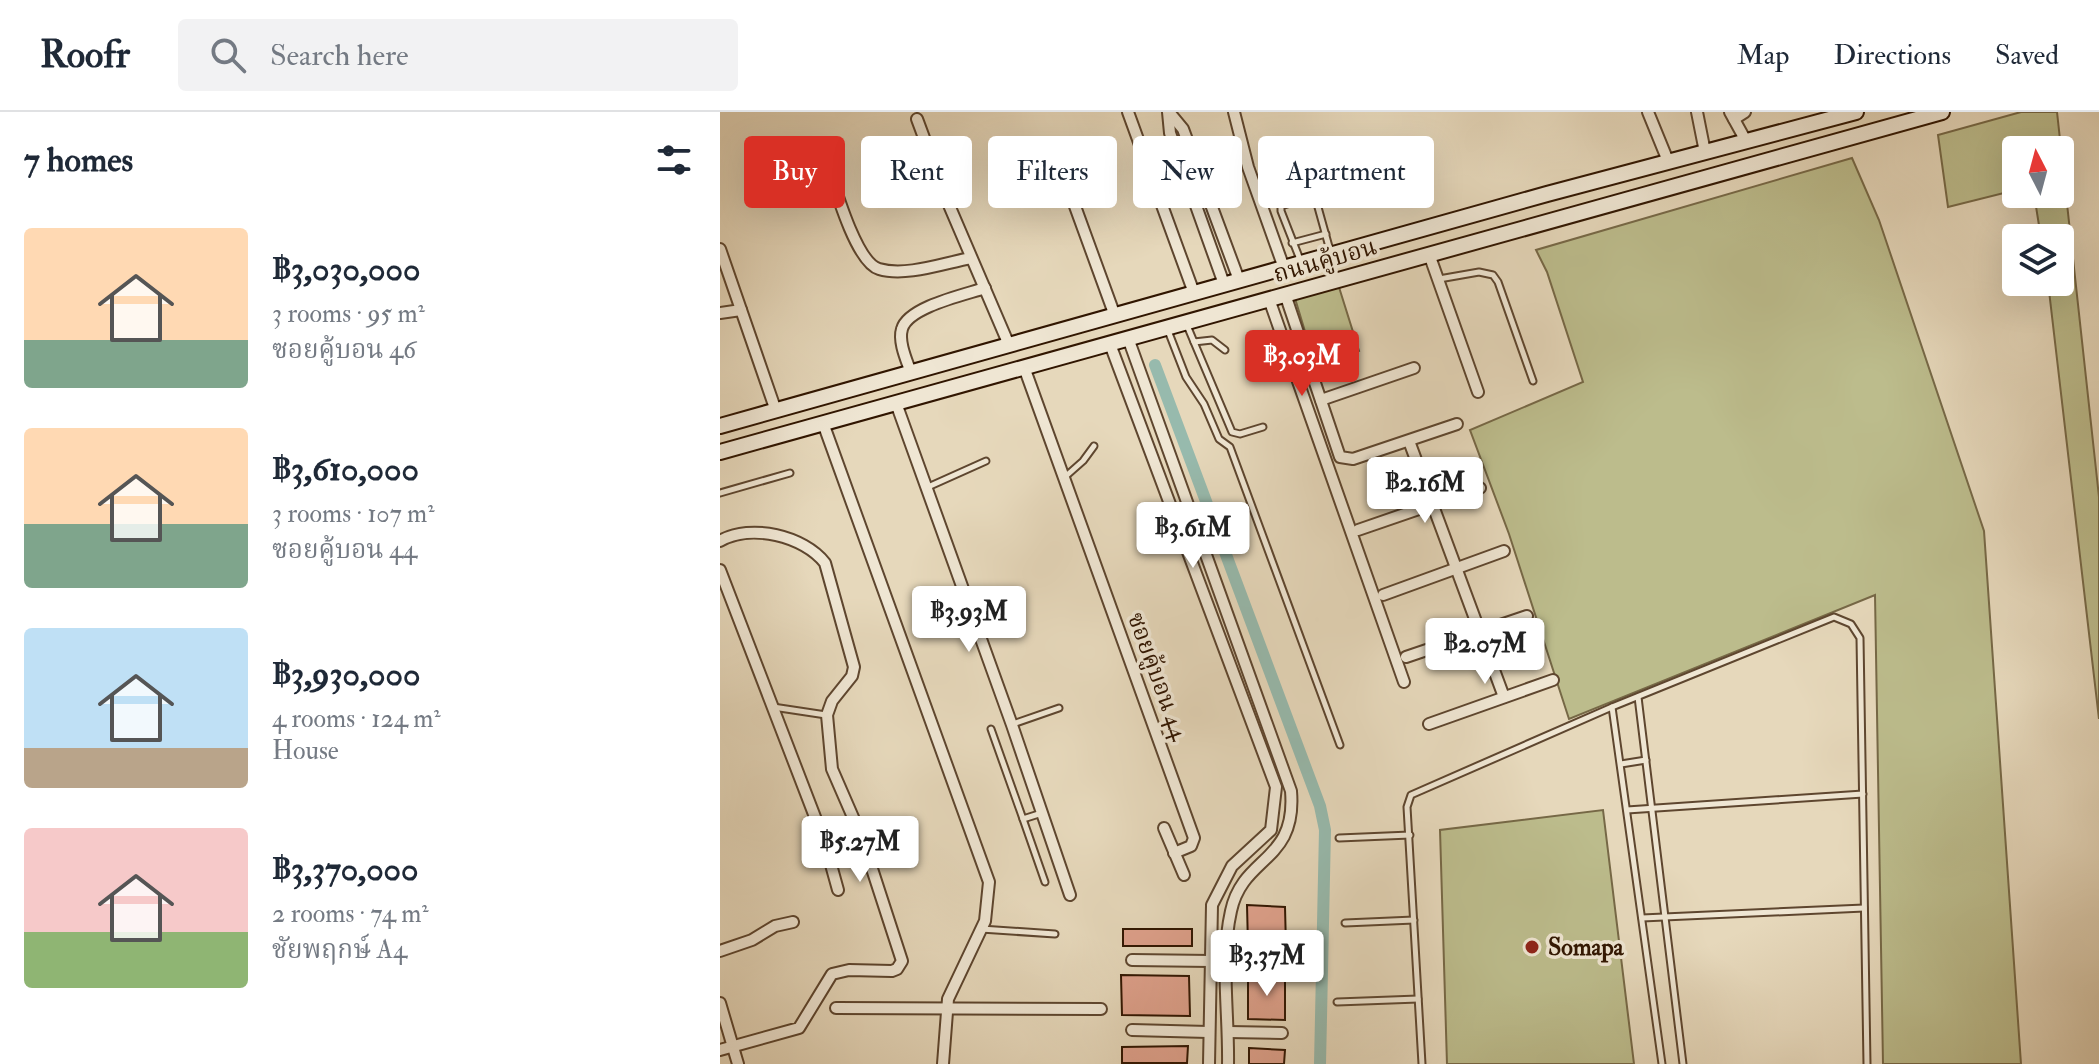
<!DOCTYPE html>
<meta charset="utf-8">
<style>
:root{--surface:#fff;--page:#f2f2f3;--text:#1f2937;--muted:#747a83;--line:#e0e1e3;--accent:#d93025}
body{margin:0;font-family:"IM FELL Double Pica","Noto Serif Thai",serif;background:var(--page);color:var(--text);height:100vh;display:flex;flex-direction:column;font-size:30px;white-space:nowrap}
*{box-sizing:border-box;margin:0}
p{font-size:26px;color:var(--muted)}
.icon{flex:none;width:44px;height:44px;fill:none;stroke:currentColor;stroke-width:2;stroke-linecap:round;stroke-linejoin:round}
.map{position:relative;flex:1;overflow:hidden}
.sheet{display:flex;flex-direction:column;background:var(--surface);width:720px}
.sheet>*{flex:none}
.guide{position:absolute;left:24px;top:24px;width:760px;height:72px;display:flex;gap:16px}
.needle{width:52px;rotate:354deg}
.controls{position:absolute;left:1282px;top:24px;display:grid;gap:16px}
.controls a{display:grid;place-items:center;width:72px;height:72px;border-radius:8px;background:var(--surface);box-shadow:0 8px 32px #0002;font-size:40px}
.price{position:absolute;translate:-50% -68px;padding:0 18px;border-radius:8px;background:#fff;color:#222;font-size:26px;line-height:52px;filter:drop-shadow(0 2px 4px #0008)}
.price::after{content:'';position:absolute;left:50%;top:48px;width:24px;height:18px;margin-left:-12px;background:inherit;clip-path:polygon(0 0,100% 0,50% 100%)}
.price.active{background:var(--accent);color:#fff}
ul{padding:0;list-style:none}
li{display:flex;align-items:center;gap:24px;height:200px;padding:0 24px}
li span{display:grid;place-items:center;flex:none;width:224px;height:160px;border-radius:8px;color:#555}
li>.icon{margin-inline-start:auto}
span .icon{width:96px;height:96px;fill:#fffc;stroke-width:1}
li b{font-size:34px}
h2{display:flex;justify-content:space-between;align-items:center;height:96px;padding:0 24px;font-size:34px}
.chip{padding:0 28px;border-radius:8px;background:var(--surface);box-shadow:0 8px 32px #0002;font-size:28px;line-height:72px}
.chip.active{background:var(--accent);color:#fff}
header{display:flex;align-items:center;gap:48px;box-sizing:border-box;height:112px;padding:0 40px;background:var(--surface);border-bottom:2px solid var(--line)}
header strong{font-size:38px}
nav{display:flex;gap:44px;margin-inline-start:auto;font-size:28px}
.search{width:560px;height:72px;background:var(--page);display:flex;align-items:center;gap:20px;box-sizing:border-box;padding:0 28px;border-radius:8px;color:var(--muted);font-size:30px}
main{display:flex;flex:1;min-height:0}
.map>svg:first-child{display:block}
.green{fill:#bcbc8c;stroke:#766846;stroke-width:2}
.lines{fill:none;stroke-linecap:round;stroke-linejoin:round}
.canal{stroke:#97baad;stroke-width:12}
.building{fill:#dfa18c;stroke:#301500;stroke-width:2}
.lane-casing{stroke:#5e462f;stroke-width:9}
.street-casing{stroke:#5e462f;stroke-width:14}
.secondary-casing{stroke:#301500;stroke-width:18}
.lane{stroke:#efe6d3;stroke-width:5}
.street{stroke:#efe6d3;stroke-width:10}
.secondary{stroke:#efe6d3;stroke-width:14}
.poi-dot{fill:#8f2418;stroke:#efe6d3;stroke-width:3}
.labels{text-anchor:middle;stroke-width:7;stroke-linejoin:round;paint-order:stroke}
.street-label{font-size:24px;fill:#301500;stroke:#efe6d3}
.poi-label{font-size:24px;font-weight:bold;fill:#301500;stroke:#efe6d3;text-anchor:start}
</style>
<header>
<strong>Roofr</strong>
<div class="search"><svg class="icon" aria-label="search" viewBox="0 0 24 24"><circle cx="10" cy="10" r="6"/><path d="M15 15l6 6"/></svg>Search here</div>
<nav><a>Map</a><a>Directions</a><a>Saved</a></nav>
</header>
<main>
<section class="sheet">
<h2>7 homes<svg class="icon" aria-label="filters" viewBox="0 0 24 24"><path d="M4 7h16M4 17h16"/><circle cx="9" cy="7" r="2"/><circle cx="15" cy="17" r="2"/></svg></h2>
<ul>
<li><span style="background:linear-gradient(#ffd9b3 70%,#7fa58c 0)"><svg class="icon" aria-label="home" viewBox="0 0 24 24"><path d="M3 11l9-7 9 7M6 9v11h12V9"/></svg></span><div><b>฿3,030,000</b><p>3 rooms · 95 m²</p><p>ซอยคู้บอน 46</p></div></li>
<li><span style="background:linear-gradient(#ffd9b3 60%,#7fa58c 0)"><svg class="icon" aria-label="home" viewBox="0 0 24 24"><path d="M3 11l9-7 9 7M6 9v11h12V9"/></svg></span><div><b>฿3,610,000</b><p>3 rooms · 107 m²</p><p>ซอยคู้บอน 44</p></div></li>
<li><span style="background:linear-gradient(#bfe0f5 75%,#b9a48a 0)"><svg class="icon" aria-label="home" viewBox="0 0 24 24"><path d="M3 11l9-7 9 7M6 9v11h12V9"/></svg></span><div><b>฿3,930,000</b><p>4 rooms · 124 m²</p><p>House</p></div></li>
<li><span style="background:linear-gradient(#f6c9c9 65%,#8fb573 0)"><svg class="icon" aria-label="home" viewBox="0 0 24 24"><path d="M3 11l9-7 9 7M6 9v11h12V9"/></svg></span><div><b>฿3,370,000</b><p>2 rooms · 74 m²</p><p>ชัยพฤกษ์ A4</p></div></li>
</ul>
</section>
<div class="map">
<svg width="1379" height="952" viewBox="0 0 1379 952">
<rect width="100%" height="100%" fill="#e6d8bb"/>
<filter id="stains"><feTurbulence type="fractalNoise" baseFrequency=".0025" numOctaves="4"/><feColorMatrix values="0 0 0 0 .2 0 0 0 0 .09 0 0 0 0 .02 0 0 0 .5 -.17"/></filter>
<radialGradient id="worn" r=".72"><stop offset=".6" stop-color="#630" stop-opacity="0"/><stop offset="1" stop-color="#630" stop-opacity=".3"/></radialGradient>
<g class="green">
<polygon points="1301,0 1337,0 1379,385 1379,607 1328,170 1340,170 1340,126 1321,126 1314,82 1340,82 1340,38 1296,38 1296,78 1228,95 1218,23"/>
<polygon points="1132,46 1159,108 1264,419 1301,952 1163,952 1155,483 849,607 789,422 750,318 863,270 827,160 816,138"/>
<polygon points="618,172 639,239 596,256 574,183"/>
<polygon points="883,698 914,952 727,952 720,718"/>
</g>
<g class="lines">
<polyline class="canal" points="435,253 600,694 605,718 600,952"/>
</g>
<g class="building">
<polygon points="527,793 565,795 566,835 528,834"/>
<rect x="403" y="817" width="69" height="17"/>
<polygon points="401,863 469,864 470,904 402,903"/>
<polygon points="528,865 565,865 565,908 528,907"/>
<polygon points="468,934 467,951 402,951 402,935"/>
<polygon points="529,936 565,938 564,952 529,952"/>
</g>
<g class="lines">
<defs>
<g id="lane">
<polyline points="572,131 606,122"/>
<polyline points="581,150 561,99 561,94 589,85 596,88 611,142"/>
<polyline points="719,167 759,160 773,163 778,170 813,269"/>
<polyline points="466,211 474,230 492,228 505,238"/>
<polyline points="447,216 466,265 484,292 499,327 510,335 620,633"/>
<polyline points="474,230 512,320 520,322 543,315"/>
<polyline points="346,364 363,349 374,334"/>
<polyline points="208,375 266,349"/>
<polyline points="0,381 70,361"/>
<polyline points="918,585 963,952"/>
<polyline points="53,595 106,603"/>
<polyline points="892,595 942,952"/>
<polyline points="293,612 339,596"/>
<polyline points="271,617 303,707 322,701"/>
<polyline points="901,652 926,648"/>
<polyline points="907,698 1143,682"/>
<polyline points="303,707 325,770"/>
<polyline points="619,726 690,723"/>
<polyline points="922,806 1144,796"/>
<polyline points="625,811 694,808"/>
<polyline points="261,817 335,822"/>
<polyline points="617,890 698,887"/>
<polyline points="702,952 687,695 691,683 892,595 1114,505 1131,512 1140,526 1147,952"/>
</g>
<g id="street">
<polyline points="408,0 474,181"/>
<polyline points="448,0 450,21 504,172"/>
<polyline points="449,0 463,17 519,168"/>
<polyline points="514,0 528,55 564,156"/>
<polyline points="928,0 948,49"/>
<polyline points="977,0 985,40"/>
<polyline points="1010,0 1026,29"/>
<polyline points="197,7 229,93 289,233"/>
<polyline points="1014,7 1025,0"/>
<path d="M 102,35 C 111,61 134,150 159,157 C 186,165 224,151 251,146"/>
<polyline points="348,75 395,204"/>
<polyline points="0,137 56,299"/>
<polyline points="709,142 758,280"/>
<polyline points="565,182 620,345 633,347 737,312"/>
<polyline points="549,187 684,570"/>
<polyline points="0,201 21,198"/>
<path d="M 408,226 L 571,679 C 577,751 523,743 511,799 C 500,848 509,902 508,952"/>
<polyline points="390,232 556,675 551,718 512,754 492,793 489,952"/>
<polyline points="304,255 474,726 471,734 454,741"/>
<path d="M 191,261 C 187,249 178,230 182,217 C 188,195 244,183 265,176"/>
<polyline points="601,288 694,256"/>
<polyline points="176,291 292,613 350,783"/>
<polyline points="103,311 269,770 265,809 228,887 223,952"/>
<polyline points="689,329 784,585"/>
<polyline points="638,418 760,376"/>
<path d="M 0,429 C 31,411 84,424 105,451 L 134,555 L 132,564 L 112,589 L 107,603 L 112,657 L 142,726 L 182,849 L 177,857 L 172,859 L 129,858 L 112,862 L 79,916 L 0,938"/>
<polyline points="0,458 105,731 118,778"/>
<polyline points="663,483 784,439"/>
<polyline points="686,545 807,504"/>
<polyline points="709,612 833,568"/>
<polyline points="444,716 464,763"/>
<polyline points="0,839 32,828 55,814 73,810"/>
<polyline points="412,848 491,849"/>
<polyline points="507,849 561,849"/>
<polyline points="0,891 18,952"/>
<polyline points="116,896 381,897"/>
<polyline points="412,918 488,920"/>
<polyline points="509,920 562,921"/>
</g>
<g id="secondary">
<polyline points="0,314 827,82 1136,0"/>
<polyline points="0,340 1222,0"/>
</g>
</defs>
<use href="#lane" class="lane-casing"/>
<use href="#street" class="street-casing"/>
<use href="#secondary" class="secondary-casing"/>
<use href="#lane" class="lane"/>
<use href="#street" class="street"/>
<use href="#secondary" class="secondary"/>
</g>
<circle class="poi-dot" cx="812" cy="835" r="8"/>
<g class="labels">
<g class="street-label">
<text transform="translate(605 148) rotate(-16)" y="8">ถนนคู้บอน</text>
<text transform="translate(438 564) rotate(70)" y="8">ซอยคู้บอน 44</text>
</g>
<g class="poi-label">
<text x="828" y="843">Somapa</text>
</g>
</g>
<rect width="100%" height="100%" filter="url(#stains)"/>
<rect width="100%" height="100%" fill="url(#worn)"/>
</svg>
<div class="controls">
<a><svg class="needle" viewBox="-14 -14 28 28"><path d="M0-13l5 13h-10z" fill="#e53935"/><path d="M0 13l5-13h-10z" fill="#747a83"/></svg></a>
<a><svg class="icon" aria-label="layers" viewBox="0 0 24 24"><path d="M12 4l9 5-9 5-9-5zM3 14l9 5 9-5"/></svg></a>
</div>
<b class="price active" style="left:582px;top:286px">฿3.03M</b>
<b class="price" style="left:705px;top:413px">฿2.16M</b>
<b class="price" style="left:473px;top:458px">฿3.61M</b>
<b class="price" style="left:249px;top:542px">฿3.93M</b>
<b class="price" style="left:765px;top:574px">฿2.07M</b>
<b class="price" style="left:140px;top:772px">฿5.27M</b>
<b class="price" style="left:547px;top:886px">฿3.37M</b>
<div class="guide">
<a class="chip active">Buy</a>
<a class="chip">Rent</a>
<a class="chip">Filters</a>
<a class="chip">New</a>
<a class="chip">Apartment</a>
</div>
</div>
</main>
